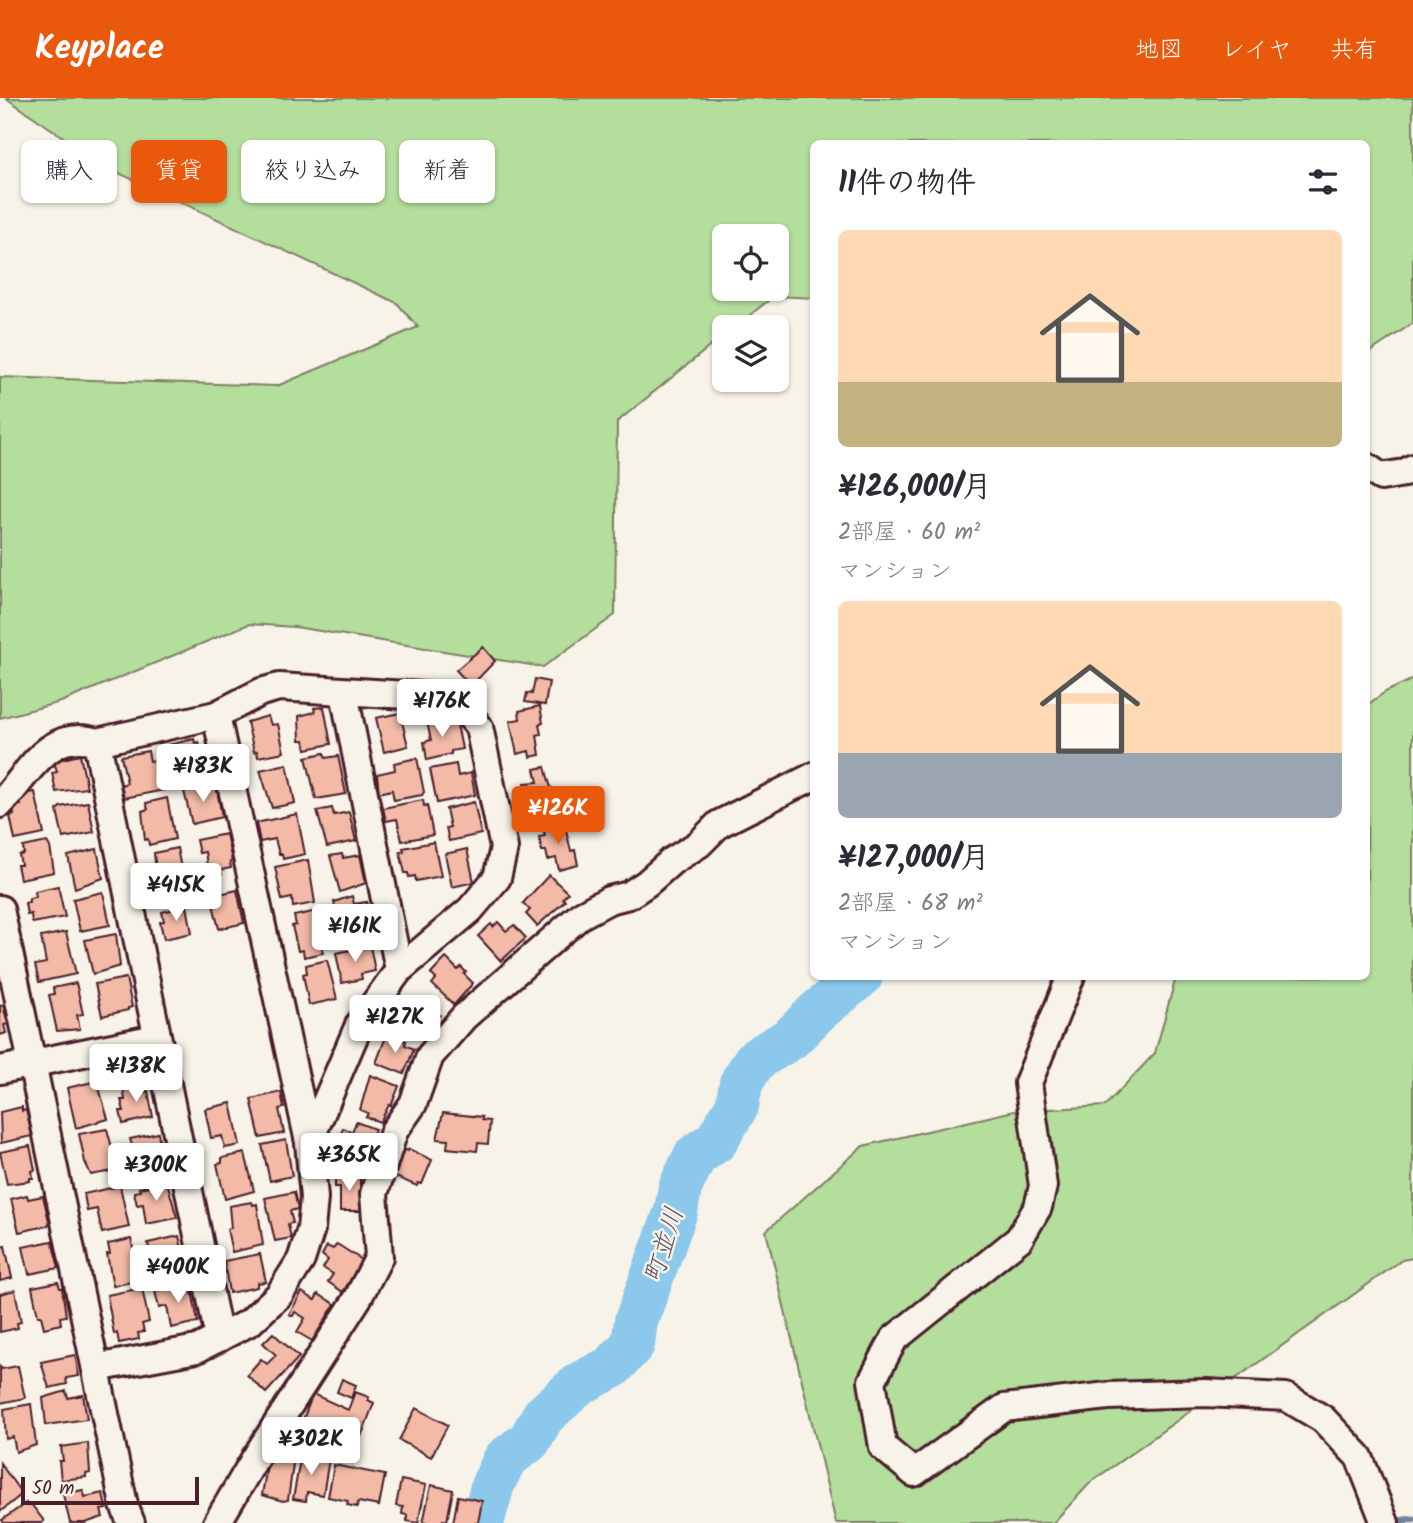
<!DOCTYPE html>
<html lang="ja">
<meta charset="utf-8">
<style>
:root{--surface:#fff;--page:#f7f7f7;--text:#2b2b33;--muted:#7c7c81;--accent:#ea580c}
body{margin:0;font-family:Kalam,"Klee One",sans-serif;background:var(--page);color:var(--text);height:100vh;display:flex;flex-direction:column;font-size:26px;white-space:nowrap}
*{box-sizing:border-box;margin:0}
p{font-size:23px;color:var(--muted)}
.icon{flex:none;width:38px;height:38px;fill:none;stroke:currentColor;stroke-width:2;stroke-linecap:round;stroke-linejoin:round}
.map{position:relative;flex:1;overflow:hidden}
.side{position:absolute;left:810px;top:42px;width:560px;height:840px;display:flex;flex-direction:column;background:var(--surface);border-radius:10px;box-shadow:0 2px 5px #0004}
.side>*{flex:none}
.banner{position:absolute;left:21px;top:42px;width:665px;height:63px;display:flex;gap:14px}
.tools{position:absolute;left:712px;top:126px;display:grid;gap:14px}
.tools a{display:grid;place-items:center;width:77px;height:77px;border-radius:10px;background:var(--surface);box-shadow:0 2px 5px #0004;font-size:35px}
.scale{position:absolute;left:21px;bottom:18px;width:178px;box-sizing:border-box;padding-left:7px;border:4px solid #4a1f2b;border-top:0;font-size:19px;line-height:24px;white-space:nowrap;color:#4a1f2b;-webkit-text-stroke:5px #f7f3e8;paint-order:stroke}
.price{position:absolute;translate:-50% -60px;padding:0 16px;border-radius:7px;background:#fff;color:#222;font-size:23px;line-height:46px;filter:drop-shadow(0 2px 4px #0008)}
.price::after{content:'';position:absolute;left:50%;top:42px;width:21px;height:16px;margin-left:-10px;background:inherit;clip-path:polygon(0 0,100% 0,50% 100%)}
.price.current{background:var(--accent);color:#fff}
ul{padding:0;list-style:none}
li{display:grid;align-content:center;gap:14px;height:371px;padding:0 28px}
li span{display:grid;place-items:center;height:217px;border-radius:10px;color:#555}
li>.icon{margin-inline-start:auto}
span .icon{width:126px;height:126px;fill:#fffc;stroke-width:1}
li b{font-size:30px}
h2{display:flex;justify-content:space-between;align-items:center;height:84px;padding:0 28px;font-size:30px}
.tag{padding:0 24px;border-radius:10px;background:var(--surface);box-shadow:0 2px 5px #0004;font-size:24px;line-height:63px}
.tag.current{background:var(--accent);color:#fff}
header{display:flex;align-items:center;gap:42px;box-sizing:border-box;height:98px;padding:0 35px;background:var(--accent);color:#fff}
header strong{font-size:33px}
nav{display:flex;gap:38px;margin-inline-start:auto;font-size:24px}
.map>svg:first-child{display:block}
.green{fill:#b3de9c;stroke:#7e7e64;stroke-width:2;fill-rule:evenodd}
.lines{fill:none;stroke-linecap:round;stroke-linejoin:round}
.stream{stroke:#71849e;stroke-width:7}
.river{stroke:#8bc8eb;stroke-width:44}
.building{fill:#f3bba7;stroke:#4a1f2b;stroke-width:2}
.minor-casing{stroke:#4a1f2b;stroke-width:32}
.minor{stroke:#f7f3e8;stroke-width:26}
.labels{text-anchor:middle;stroke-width:5;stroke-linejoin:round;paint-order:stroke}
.water-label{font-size:26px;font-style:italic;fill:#5e5265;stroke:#f7f3e8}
</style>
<header>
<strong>Keyplace</strong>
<nav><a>地図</a><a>レイヤ</a><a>共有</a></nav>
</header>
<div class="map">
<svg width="1413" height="1425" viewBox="0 0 1413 1425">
<rect width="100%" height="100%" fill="#f7f3e8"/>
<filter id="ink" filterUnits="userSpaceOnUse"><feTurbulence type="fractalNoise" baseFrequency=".0143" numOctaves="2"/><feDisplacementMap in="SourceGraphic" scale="14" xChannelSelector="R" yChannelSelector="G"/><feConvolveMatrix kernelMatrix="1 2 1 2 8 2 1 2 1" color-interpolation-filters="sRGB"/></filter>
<g filter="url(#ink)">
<g class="green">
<path d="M 6,0 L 1413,0 L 1413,225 L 1367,256 L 1367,46 L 814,46 L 814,200 L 774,198 L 735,229 L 724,229 L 724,237 L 617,324 L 615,517 L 543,569 L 295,529 L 249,526 L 61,604 L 0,620 L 0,279 L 277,288 L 418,229 L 397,205 L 110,71 ZM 724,138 L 777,138 L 777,191 L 724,191 Z"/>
<polygon points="1413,581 1413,1160 1402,1162 1091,1384 1053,1425 836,1425 766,1133 863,1048 1014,1013 1105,1008 1155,955 1176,879 1367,878 1367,607 1385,594"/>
</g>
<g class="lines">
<polyline class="stream" points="1392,1424 1413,1421"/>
<polyline class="river" points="482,1425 493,1386 505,1361 529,1343 543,1318 579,1286 612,1269 633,1246 636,1223 676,1113 680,1090 695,1058 716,1043 737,1008 741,985 755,962 791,940 818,913 861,878"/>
</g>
<g class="building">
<polygon points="483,549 495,563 471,588 456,572"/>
<polygon points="535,581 549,584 545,607 525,604 527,595 532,596"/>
<polygon points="540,608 543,625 539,626 541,636 537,637 540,657 530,659 529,653 517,656 510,623 520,621 519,613"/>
<polygon points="324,609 331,646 306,651 304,642 300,642 299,618 315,614 314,610"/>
<polygon points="400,615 408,648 384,654 376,620"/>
<polygon points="268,618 271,627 278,626 284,654 258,659 257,653 254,654 247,624"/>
<polygon points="449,619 451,627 457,626 462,651 451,653 451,656 427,662 424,644 431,642 427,624"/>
<polygon points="194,641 195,645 199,644 205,675 176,682 168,647"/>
<polygon points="148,653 150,663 158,662 164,692 124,700 121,687 127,685 121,658"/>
<polygon points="324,655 326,660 338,658 346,696 316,701 306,659"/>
<polygon points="80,657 87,690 56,694 52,675 57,674 54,663"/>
<polygon points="417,660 424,694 422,697 394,702 392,692 379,695 377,676 395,672 394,665"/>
<polygon points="287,666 295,705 272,710 260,672"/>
<polygon points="456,666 458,678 471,675 475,697 437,705 430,671"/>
<polygon points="545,669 558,715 532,720 525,685 538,684 535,671"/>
<polygon points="216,686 222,719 192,726 184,693"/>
<polygon points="35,694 44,736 15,742 10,718 14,717 13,709 21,707 19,697"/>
<polygon points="167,700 175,741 149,747 148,741 145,742 142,713 148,711 146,705"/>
<polygon points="423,702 424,708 427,707 433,737 402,743 397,721 386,723 383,710"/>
<polygon points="88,704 94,734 63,740 57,712 60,709"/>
<polygon points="474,704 481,736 449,743 446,730 450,729 446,711"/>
<polygon points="332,710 334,717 349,714 356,743 327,749 317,713"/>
<polygon points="297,716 305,756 283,761 282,756 279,756 275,741 260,744 256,725"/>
<polygon points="564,724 571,753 575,752 578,767 559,772 556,760 548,762 546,753 542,753 539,739 545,738 543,729"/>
<polygon points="226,736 232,763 230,764 231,770 221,772 222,776 209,779 205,754 199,755 196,742"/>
<polygon points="47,744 50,749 54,774 20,781 17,767 21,767 19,757 24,756 23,749"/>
<polygon points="434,744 441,778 416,783 415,778 409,779 408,775 405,775 400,754 404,753 403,750"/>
<polygon points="177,750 185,791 163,795 162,790 158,791 154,755"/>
<polygon points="97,751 103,780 75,790 68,758"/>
<polygon points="467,751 474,784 452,789 445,756"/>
<polygon points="342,756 343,760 360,757 366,785 340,794 330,758"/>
<polygon points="308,762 315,805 293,809 292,800 282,802 275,769"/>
<polygon points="549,777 568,795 563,800 565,803 537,828 526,816 530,812 523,805"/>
<polygon points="58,788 65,819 32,825 31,816 27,817 25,805 29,804 29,800 36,799 35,793"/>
<polygon points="237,792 244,825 219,831 211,798"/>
<polygon points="103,794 110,827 80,833 73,801"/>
<polygon points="352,798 354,806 367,804 374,837 345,843 342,841 334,804"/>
<polygon points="187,808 192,835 164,841 160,824 164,823 162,814"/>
<polygon points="318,813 323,837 320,838 323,855 304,859 303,852 298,853 292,828 296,827 294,818"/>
<polygon points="498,824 506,833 514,827 526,840 501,863 478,838 491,826 493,829"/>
<polygon points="66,834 76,876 39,884 35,867 46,865 41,839"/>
<polygon points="116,836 120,868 93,876 85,842"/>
<polygon points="370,848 375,873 361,876 362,881 342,885 336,855"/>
<polygon points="446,860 458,872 461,869 466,874 464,876 473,885 454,907 432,886 436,881 431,876"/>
<polygon points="327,862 337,901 309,907 303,876 307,875 306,867"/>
<polygon points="126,880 132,909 128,910 128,912 102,918 95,886"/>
<polygon points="76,885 83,916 77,917 80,931 57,933 49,897 54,896 53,890"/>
<polygon points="417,906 423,911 427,906 440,917 421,940 399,922 404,917 407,919"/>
<polygon points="3,907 8,926 4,927 6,935 0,937 0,908"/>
<polygon points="386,939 406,943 405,947 414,951 404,976 376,965"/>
<polygon points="370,977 399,988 391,1008 389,1007 380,1024 366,1019 368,1015 360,1012"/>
<polygon points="97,983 108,1021 76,1030 67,990"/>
<polygon points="142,984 145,994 148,993 153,1019 123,1026 120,1013 124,1013 121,1002 125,1002 123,988"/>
<polygon points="281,994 284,1010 279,1011 284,1035 260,1040 251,1001"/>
<polygon points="231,1005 240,1047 225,1050 222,1038 211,1040 205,1011"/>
<polygon points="22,1009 22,1013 26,1012 32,1038 1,1045 0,1014"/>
<polygon points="443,1015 482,1019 482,1022 490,1023 488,1046 478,1045 477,1053 447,1050 448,1042 437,1041"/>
<polygon points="356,1024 375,1031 362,1065 334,1054 343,1030 352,1034"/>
<polygon points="107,1031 118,1072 91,1077 85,1064 79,1036"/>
<polygon points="158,1035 165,1069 159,1070 159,1074 141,1078 130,1041"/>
<polygon points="286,1042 292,1078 270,1083 262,1047"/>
<polygon points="30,1048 35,1072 32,1073 33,1080 30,1080 30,1083 7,1086 0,1054"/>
<polygon points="399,1049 408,1053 409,1051 432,1062 422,1086 418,1085 417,1088 391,1077"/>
<polygon points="245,1055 254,1093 225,1101 217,1066 222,1065 222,1060"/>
<polygon points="335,1078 360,1079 360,1113 340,1113 340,1089 335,1089"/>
<polygon points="167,1084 177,1120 146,1126 143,1106 137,1107 134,1094 140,1093 139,1090"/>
<polygon points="120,1088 129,1129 102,1135 97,1111 87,1113 84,1096"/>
<polygon points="294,1094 298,1111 290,1113 293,1125 288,1126 291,1140 275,1143 265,1100"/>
<polygon points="27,1097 28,1101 43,1098 50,1127 19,1134 11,1101"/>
<polygon points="252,1104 253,1107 257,1106 263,1147 232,1154 227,1131 231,1130 229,1108"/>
<polygon points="179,1138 187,1172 155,1179 148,1145"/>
<polygon points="131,1141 140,1182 113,1188 107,1156 110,1156 108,1146"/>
<polygon points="52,1143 59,1170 29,1176 23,1149"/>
<polygon points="337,1146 362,1162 343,1194 328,1184 333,1176 323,1170 328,1162 322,1157 327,1148 333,1151"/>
<polygon points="5,1148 12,1180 0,1183 0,1149"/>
<polygon points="260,1156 266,1184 257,1185 257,1189 229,1195 224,1163"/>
<polygon points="58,1184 60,1190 62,1190 66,1218 60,1219 61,1226 44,1230 41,1218 38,1218 32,1189"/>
<polygon points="186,1186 188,1194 192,1193 198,1224 171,1230 167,1208 159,1210 155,1193"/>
<polygon points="142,1190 149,1224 142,1226 144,1234 138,1235 139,1241 119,1245 117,1235 114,1236 107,1197"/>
<polygon points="15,1192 21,1224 17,1225 18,1230 0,1234 0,1196"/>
<polygon points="302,1194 315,1202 318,1196 335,1206 312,1243 297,1234 305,1220 295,1214 293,1218 289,1216"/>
<polygon points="273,1235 299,1259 266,1295 247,1277 261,1261 267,1266 276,1257 263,1245"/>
<polygon points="75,1257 79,1278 66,1280 67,1286 49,1290 41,1264"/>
<polygon points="18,1268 25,1300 0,1305 0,1269 2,1271"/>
<polygon points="342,1281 356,1287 351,1300 337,1294"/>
<polygon points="66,1293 68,1300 83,1297 87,1321 46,1327 43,1300"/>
<polygon points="355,1294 369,1299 368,1302 374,1305 357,1349 301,1327 313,1296 348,1312"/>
<polygon points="31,1306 36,1347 16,1354 13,1339 6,1341 4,1311"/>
<polygon points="416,1310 448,1327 431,1359 399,1342"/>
<polygon points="88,1345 90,1375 86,1376 86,1379 61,1382 59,1363 63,1363 61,1349"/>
<polygon points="273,1356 294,1359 288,1402 283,1403 262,1397 268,1362 273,1363"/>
<polygon points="301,1356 329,1361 323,1397 307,1394 306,1403 293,1401"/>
<polygon points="0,1365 22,1396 0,1414"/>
<polygon points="334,1367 385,1377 379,1408 358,1404 357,1409 347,1407 348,1403 328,1399"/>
<polygon points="401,1382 426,1387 418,1425 407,1423 407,1417 402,1416 403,1409 396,1408"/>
<polygon points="431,1387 453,1392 447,1423 443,1422 443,1425 423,1425"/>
<polygon points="83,1392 85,1399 103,1395 106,1411 101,1412 103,1419 85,1425 70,1425 63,1396"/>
<polygon points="458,1398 482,1403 478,1425 453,1425"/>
<polygon points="26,1405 28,1408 31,1406 44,1423 42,1425 4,1425 2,1422"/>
</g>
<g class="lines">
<defs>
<g id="minor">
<polyline points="1367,369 1381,379 1404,375 1413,370"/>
<polyline points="344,595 399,872"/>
<polyline points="97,644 219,1240"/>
<path d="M 0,706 C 28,678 48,628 97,644 L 216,617 L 261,594 L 279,589 L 438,599 C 458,604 467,613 479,629 L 504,750 L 497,780 L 470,812 L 399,872 L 359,927 L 309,1044"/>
<polyline points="0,811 124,1407 131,1425"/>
<polyline points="1071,878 1028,985 1043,1088 1038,1109 1019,1141 894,1241 872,1283 883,1349 914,1375 1004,1310 1108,1298 1205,1295 1286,1299 1323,1321 1359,1359 1385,1425"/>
<polyline points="0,972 156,940"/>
<polyline points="96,1270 197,1251 250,1224 279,1197 301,1162 311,1131 314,1100 309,1044 216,617"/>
<polyline points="217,1425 254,1362 358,1200 379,1159 374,1096 394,1033 413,1006 430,958 464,919 581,817 609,802 629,797 647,785 672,763 699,746 719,726 814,678"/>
</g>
</defs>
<use href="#minor" class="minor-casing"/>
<use href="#minor" class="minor"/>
</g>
</g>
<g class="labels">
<g class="water-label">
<text transform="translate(663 1147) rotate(-73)" y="9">町並川</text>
</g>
</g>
</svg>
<div class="tools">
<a><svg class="icon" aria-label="locate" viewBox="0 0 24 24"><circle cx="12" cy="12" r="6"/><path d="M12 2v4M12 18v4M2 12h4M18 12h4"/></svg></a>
<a><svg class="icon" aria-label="layers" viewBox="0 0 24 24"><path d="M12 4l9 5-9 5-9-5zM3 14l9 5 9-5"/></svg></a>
</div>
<div class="scale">50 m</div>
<b class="price" style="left:442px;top:641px">¥176K</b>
<b class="price" style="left:203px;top:706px">¥183K</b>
<b class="price current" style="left:558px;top:748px">¥126K</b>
<b class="price" style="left:176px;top:825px">¥415K</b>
<b class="price" style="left:355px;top:866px">¥161K</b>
<b class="price" style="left:395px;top:957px">¥127K</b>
<b class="price" style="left:136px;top:1006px">¥138K</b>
<b class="price" style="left:349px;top:1095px">¥365K</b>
<b class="price" style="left:156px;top:1105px">¥300K</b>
<b class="price" style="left:178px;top:1207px">¥400K</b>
<b class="price" style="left:311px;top:1379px">¥302K</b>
<div class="banner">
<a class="tag">購入</a>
<a class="tag current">賃貸</a>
<a class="tag">絞り込み</a>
<a class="tag">新着</a>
</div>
<section class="side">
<h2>11件の物件<svg class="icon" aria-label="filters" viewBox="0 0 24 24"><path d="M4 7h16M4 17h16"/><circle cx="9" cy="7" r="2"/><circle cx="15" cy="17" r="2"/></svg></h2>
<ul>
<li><span style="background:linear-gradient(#ffd9b3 70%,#c2b280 0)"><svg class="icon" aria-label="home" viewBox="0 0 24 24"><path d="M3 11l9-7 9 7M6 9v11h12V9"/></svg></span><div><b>¥126,000/月</b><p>2部屋 · 60 m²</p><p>マンション</p></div></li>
<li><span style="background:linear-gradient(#ffd9b3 70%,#9aa5b1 0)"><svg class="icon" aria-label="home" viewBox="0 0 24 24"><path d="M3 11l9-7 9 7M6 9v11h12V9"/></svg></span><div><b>¥127,000/月</b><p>2部屋 · 68 m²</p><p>マンション</p></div></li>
</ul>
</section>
</div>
